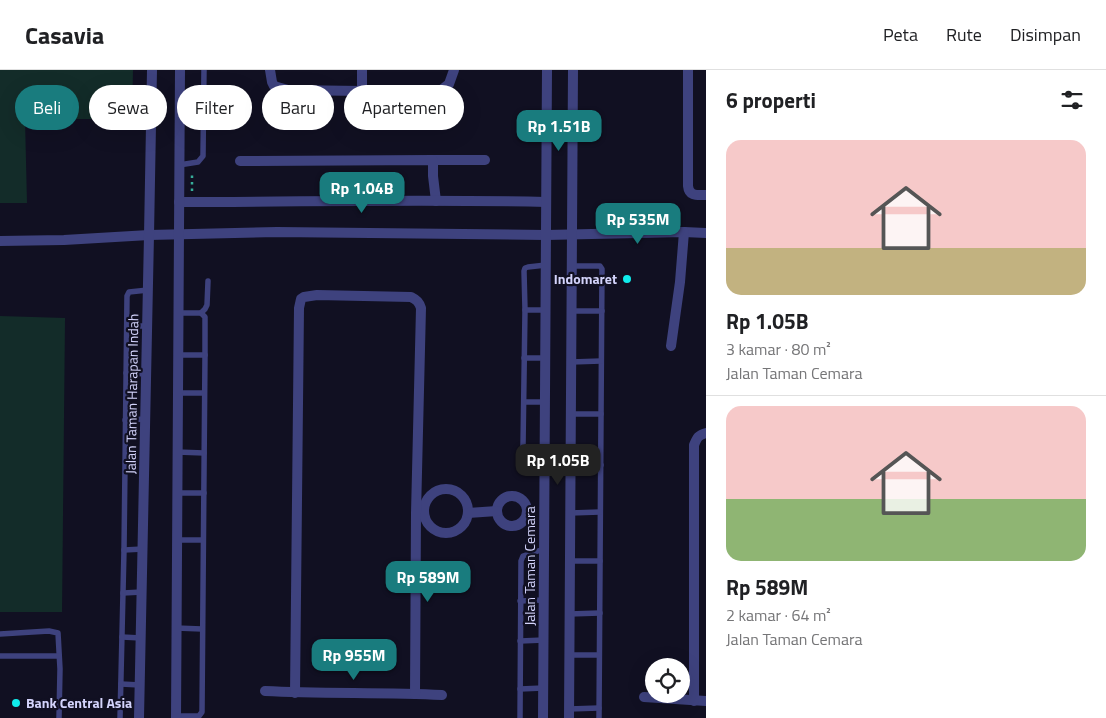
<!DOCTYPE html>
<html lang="id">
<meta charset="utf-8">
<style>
:root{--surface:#fff;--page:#f2f2f2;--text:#202124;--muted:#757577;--line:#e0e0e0;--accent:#197c7e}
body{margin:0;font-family:"Titillium Web",sans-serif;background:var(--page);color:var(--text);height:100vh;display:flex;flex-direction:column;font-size:19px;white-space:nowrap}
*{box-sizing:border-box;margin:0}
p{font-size:16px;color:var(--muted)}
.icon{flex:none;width:28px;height:28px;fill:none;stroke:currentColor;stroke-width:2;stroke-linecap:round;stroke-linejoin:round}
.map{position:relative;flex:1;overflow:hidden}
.panel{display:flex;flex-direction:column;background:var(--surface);width:400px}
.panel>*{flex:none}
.guide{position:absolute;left:15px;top:15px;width:475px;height:45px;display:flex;gap:10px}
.tools{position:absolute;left:645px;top:588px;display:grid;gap:10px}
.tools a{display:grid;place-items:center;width:45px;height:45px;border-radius:50%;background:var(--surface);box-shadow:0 5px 20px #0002;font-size:25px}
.price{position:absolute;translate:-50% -42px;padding:0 11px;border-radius:10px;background:var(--accent);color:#fff;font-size:16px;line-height:32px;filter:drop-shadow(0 1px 2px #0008)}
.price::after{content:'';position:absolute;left:50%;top:30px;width:15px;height:11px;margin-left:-8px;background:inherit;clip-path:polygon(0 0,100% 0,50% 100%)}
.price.selected{background:#222;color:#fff}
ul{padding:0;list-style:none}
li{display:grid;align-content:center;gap:10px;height:265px;padding:0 20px}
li+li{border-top:1px solid var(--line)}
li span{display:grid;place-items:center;height:155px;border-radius:15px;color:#555}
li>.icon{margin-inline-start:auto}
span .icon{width:90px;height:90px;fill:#fffc;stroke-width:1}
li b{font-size:21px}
h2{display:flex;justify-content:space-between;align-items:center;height:60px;padding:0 20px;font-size:21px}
.pill{padding:0 18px;border-radius:22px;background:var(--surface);box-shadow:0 5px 20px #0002;font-size:18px;line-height:45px}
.pill.selected{background:var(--accent);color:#fff}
header{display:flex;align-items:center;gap:30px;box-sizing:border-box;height:70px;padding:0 25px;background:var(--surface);border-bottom:1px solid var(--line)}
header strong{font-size:24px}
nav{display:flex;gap:28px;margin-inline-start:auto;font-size:18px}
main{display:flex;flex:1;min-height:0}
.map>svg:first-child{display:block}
.green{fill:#132c29}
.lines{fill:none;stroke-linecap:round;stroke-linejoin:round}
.path{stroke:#37ad9a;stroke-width:2.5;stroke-dasharray:2.5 4;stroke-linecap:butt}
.service{stroke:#3e427e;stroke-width:5.5}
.minor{stroke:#3e427e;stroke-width:10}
.tertiary{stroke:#3e427e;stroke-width:10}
.poi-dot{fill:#10ecec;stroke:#111022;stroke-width:2}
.labels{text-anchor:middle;stroke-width:4.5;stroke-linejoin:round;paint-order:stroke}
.poi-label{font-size:14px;font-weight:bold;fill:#d4d4fc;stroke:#111022;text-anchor:end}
.street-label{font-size:14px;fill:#d4d4fc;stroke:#111022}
</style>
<header>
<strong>Casavia</strong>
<nav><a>Peta</a><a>Rute</a><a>Disimpan</a></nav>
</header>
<main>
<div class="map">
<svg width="706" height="648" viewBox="0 0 706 648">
<rect width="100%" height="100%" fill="#111022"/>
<g class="green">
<polygon points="0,0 133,0 132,49 25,49 27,133 0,133"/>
<polygon points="0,246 65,248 62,542 0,542"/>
</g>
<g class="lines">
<polyline class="path" points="192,121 192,102"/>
<g class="service">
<polyline points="179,95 198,92 203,86 204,0"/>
<polyline points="571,196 600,196 602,199 599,648"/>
<polyline points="525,240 545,240"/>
<polyline points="571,241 602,241"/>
<polyline points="201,243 205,239 207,235 208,211"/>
<polyline points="127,256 148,256"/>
<polyline points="177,285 205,285"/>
<polyline points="524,288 545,288"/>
<polyline points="571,292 601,291"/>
<polyline points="126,303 147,304"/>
<polyline points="177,323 204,323"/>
<polyline points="524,332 545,332"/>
<polyline points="570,344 601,344"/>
<polyline points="125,350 146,349"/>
<polyline points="545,379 527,379 523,376 525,240 524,201 525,198 528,197 546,195"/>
<polyline points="177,382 204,383"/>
<polyline points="570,395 601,395"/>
<polyline points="177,423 204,423"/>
<polyline points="570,443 600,442"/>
<polyline points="176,470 203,470"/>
<polyline points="124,480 143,479"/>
<polyline points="570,491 600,491"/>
<polyline points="123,523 142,522"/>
<polyline points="520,531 544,530"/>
<polyline points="569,544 600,543"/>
<polyline points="176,558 202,559"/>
<polyline points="0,564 49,561 58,563 60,599 59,648"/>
<polyline points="122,567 141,568"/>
<polyline points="520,571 544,570"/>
<polyline points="569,585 599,585"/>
<polyline points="0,586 59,586"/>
<polyline points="121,614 140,615"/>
<polyline points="520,619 543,618"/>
<polyline points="569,639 599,638"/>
<polyline points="176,646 199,646 202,642 205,285 205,247 201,243 178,243"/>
<polyline points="120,648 124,480 127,226 129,222 148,220"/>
<polyline points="520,648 521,491 523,486 544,479"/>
</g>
<g class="minor">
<polyline points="270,0 272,12 274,16 288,20 362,21 427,24 440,21 449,14 454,0"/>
<path d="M 688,0 L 688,116 C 689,127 698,125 706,125"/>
<polyline points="362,21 362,0"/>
<polyline points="433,90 485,90"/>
<polyline points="240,91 433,90 433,106 436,131"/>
<path d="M 179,132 C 301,132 424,129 546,132"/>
<polyline points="0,171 64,170 149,165 277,162 546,165 684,162 706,163"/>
<polyline points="671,276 680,212 684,162"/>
<circle cx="446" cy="441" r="22"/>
<circle cx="512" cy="441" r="15"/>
<polyline points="468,443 497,441"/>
<path d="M 265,621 C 324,624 383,622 442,625"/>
<path d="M 295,623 L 299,238 L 301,229 L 304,227 L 317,225 L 411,227 C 417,230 419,232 421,238 L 416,443 L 415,624"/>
<polyline points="644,627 706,631"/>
<path d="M 694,631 L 694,375 C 697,368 698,365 706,363"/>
<polyline points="543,648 547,0"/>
<polyline points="569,648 573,0"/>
</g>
<g class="tertiary">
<polyline points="139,648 149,165 152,0"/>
<polyline points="176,648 180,0"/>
</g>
</g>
<g class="poi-dot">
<circle cx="627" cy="209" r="5"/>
<circle cx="16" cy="633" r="5"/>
</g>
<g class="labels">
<g class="poi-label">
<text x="617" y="214">Indomaret</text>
<text x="26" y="638" text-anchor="start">Bank Central Asia</text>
</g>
<g class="street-label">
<text transform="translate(132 324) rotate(-89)" y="5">Jalan Taman Harapan Indah</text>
<text transform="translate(530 496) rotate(-90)" y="5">Jalan Taman Cemara</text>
</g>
</g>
</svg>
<div class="tools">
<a><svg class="icon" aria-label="locate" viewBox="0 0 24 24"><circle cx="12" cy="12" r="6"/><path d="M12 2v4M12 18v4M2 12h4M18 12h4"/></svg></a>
</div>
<b class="price" style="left:559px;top:82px">Rp 1.51B</b>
<b class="price" style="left:362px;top:144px">Rp 1.04B</b>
<b class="price" style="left:638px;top:175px">Rp 535M</b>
<b class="price selected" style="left:558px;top:416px">Rp 1.05B</b>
<b class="price" style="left:428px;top:533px">Rp 589M</b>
<b class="price" style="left:354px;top:611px">Rp 955M</b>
<div class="guide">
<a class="pill selected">Beli</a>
<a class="pill">Sewa</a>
<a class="pill">Filter</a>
<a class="pill">Baru</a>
<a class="pill">Apartemen</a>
</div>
</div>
<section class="panel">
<h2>6 properti<svg class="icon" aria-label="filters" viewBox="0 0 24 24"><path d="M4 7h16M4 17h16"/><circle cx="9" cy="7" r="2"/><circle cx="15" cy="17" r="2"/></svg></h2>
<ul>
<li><span style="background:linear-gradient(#f6c9c9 70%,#c2b280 0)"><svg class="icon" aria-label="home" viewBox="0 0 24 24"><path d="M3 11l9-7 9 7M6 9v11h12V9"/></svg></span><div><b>Rp 1.05B</b><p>3 kamar · 80 m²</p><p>Jalan Taman Cemara</p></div></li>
<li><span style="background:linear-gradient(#f6c9c9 60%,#8fb573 0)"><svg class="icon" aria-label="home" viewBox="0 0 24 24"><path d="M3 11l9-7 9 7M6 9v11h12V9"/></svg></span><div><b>Rp 589M</b><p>2 kamar · 64 m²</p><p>Jalan Taman Cemara</p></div></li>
</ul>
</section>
</main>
